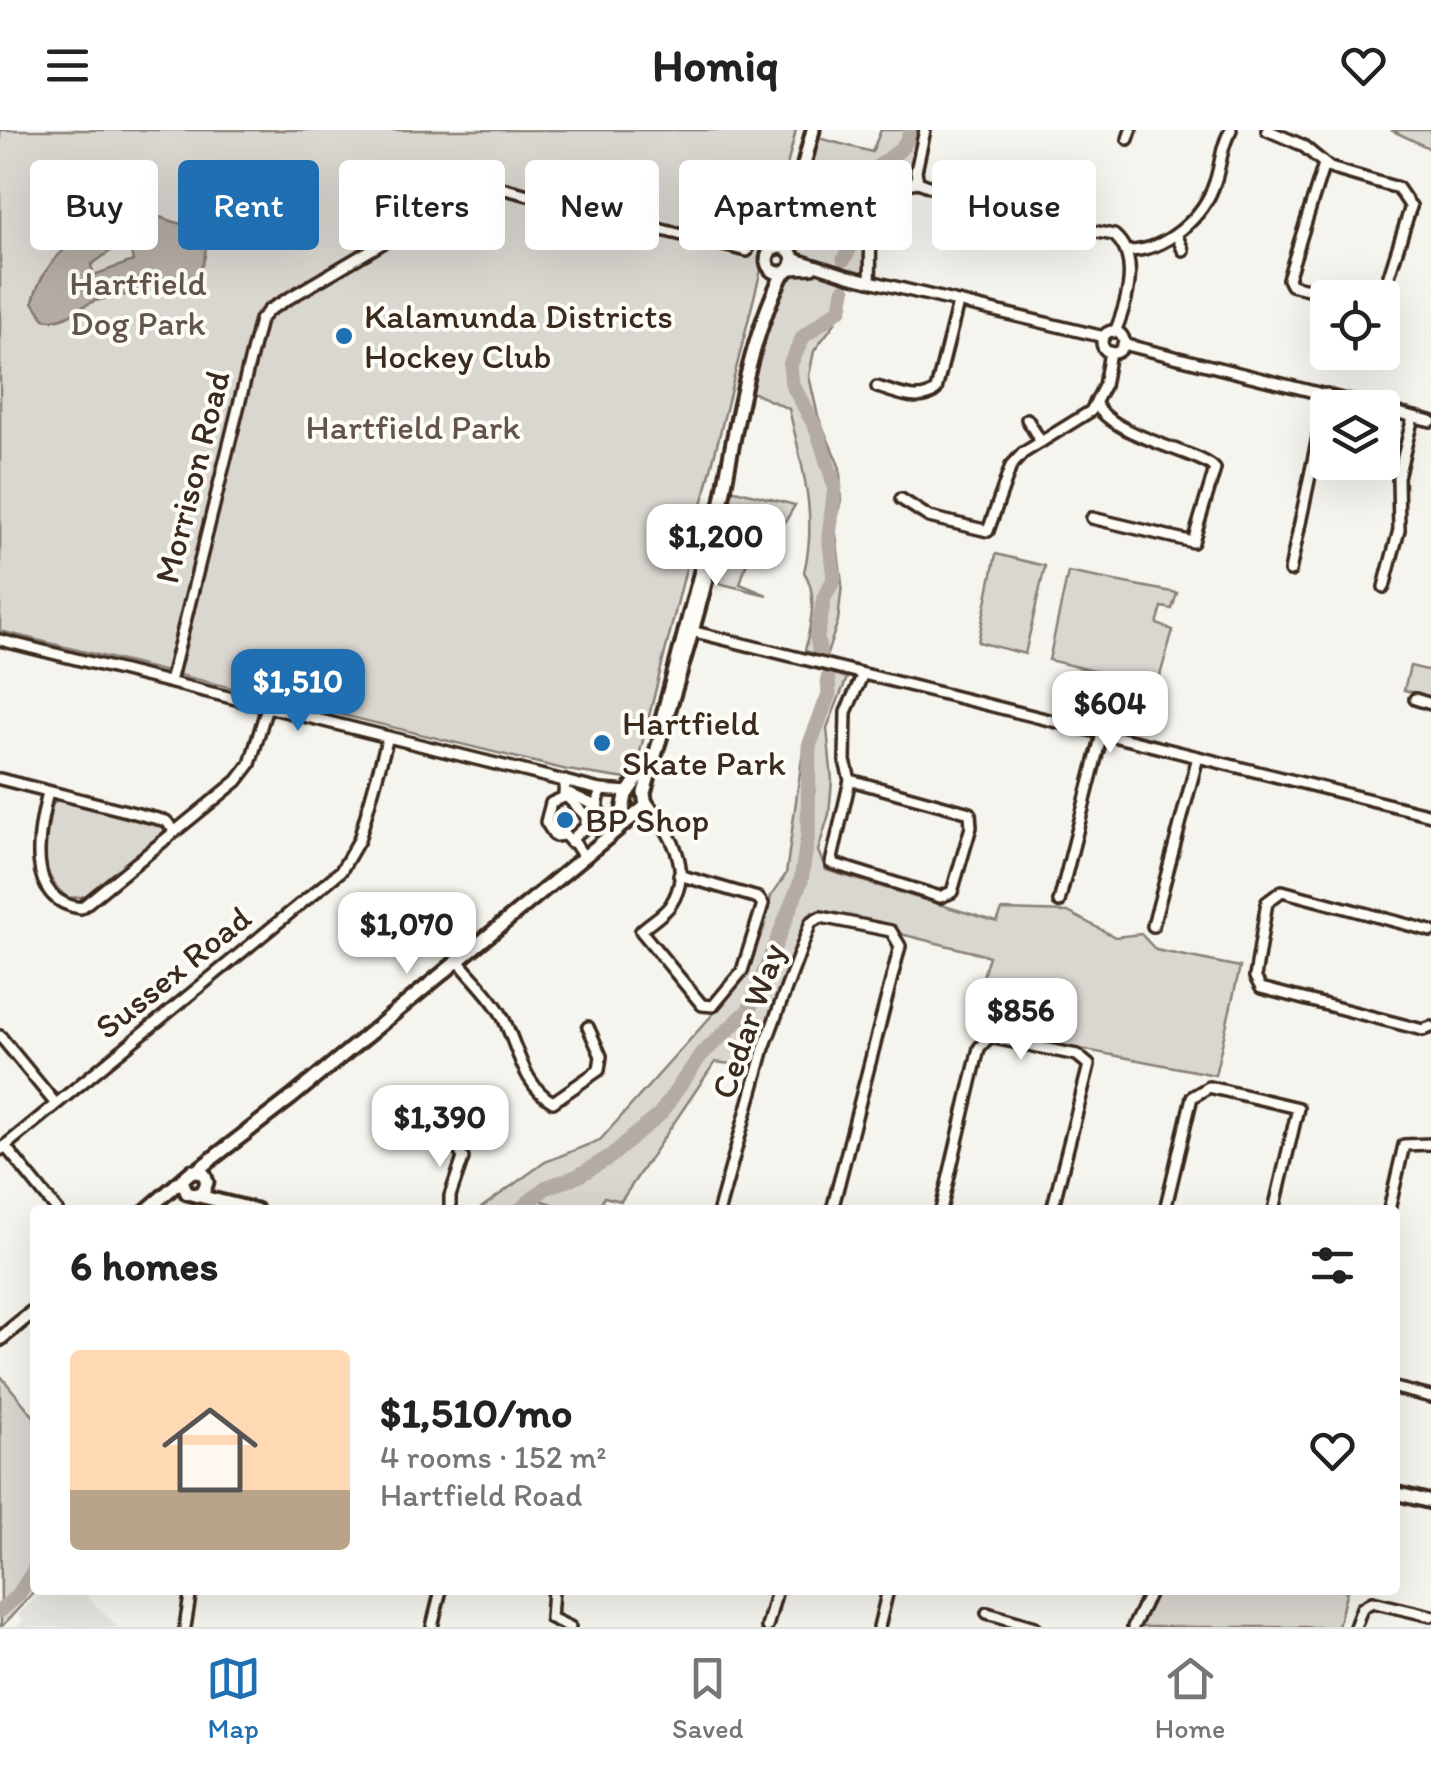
<!DOCTYPE html>
<meta charset="utf-8">
<style>
:root{--surface:#fff;--page:#f2f2f2;--text:#222;--muted:#767676;--line:#e0e0e0;--accent:#1f6fb2}
body{margin:0;font-family:Itim,sans-serif;background:var(--page);color:var(--text);height:100vh;display:flex;flex-direction:column;font-size:38px;white-space:nowrap}
*{box-sizing:border-box;margin:0}
p{font-size:32px;color:var(--muted)}
.icon{flex:none;width:55px;height:55px;fill:none;stroke:currentColor;stroke-width:2;stroke-linecap:round;stroke-linejoin:round}
.map{position:relative;flex:1;overflow:hidden}
.side{position:absolute;left:30px;top:1075px;width:1370px;height:390px;display:flex;flex-direction:column;background:var(--surface);border-radius:10px;box-shadow:0 10px 40px #0002}
.side>*{flex:none}
.top-card{position:absolute;left:30px;top:30px;width:1372px;height:90px;display:flex;gap:20px}
.tools{position:absolute;left:1310px;top:150px;display:grid;gap:20px}
.tools a{display:grid;place-items:center;width:90px;height:90px;border-radius:10px;background:var(--surface);box-shadow:0 10px 40px #0002;font-size:50px}
.price{position:absolute;translate:-50% -85px;padding:0 22px;border-radius:20px;background:#fff;color:#222;font-size:32px;line-height:65px;filter:drop-shadow(0 2px 5px #0008)}
.price::after{content:'';position:absolute;left:50%;top:60px;width:30px;height:22px;margin-left:-15px;background:inherit;clip-path:polygon(0 0,100% 0,50% 100%)}
.price.selected{background:var(--accent);color:#fff}
ul{padding:0;list-style:none}
li{display:flex;align-items:center;gap:30px;height:250px;padding:0 40px}
li+li{border-top:2px solid var(--line)}
li span{display:grid;place-items:center;flex:none;width:280px;height:200px;border-radius:10px;color:#555}
li>.icon{margin-inline-start:auto}
span .icon{width:120px;height:120px;fill:#fffc;stroke-width:1}
li b{font-size:42px}
h2{display:flex;justify-content:space-between;align-items:center;height:120px;padding:0 40px;font-size:42px}
.pill{padding:0 35px;border-radius:10px;background:var(--surface);box-shadow:0 10px 40px #0002;font-size:35px;line-height:90px}
.pill.selected{background:var(--accent);color:#fff}
header{display:flex;justify-content:space-between;align-items:center;height:130px;padding:0 40px;background:var(--surface);font-size:45px;font-weight:700}
.dock{display:flex;justify-content:space-around;align-items:center;height:140px;border-top:2px solid var(--line);background:var(--surface);font-size:28px;color:var(--muted)}
.dock a{display:grid;justify-items:center;gap:5px}
.dock .selected{color:var(--accent)}
.map>svg:first-child{display:block}
.built{fill:#e7e5df}
.green{fill:#dad6d0;stroke:#8a8077;stroke-width:2.5}
.water{fill:#b4aca4;stroke:#84786e;stroke-width:2.5;fill-rule:evenodd}
.lines{fill:none;stroke-linecap:round;stroke-linejoin:round}
.river{stroke:#b4aca4;stroke-width:15}
.minor-casing{stroke:#3b2a1e;stroke-width:16}
.major-casing{stroke:#3b2a1e;stroke-width:19}
.minor{stroke:#fdfcf7;stroke-width:9}
.major{stroke:#fdfcf7;stroke-width:11}
.poi-dot{fill:#1f6fb2;stroke:#fdfcf7;stroke-width:4}
.labels{text-anchor:middle;stroke-width:8;stroke-linejoin:round;paint-order:stroke}
.park-label{font-size:35px;fill:#63554a;stroke:#fdfcf7}
.poi-label{font-size:35px;fill:#3b2a1e;stroke:#fdfcf7;text-anchor:start}
.street-label{font-size:35px;fill:#3b2a1e;stroke:#fdfcf7}
</style>
<header><svg class="icon" aria-label="menu" viewBox="0 0 24 24"><path d="M4 6h16M4 12h16M4 18h16"/></svg>Homiq<svg class="icon" aria-label="heart" viewBox="0 0 24 24"><path d="M12 20l-8-8c-3-5 5-10 8-4 3-6 11-1 8 4z"/></svg></header>
<div class="map">
<svg width="1431" height="1497" viewBox="0 0 1431 1497">
<rect width="100%" height="100%" fill="#f5f4ee"/>
<filter id="ink" filterUnits="userSpaceOnUse"><feTurbulence type="fractalNoise" baseFrequency=".01" numOctaves="2"/><feDisplacementMap in="SourceGraphic" scale="20" xChannelSelector="R" yChannelSelector="G"/><feConvolveMatrix kernelMatrix="1 2 1 2 8 2 1 2 1" color-interpolation-filters="sRGB"/></filter>
<g filter="url(#ink)">
<polygon class="built" points="42,1460 80,1460 118,1497 16,1497 23,1490 18,1485"/>
<g class="green">
<polygon points="0,0 796,0 633,650 567,640 0,501"/>
<path d="M 881,0 L 925,0 L 912,51 L 903,52 L 878,74 L 870,151 L 849,147 L 835,193 L 814,221 L 809,246 L 818,286 L 840,338 L 841,370 L 835,396 L 842,454 L 838,491 L 826,527 L 805,521 C 810,495 819,465 804,442 C 818,385 802,336 789,279 L 747,260 L 761,199 L 793,133 L 790,88 L 811,6 L 872,22 Z"/>
<polygon points="1391,0 1431,0 1431,20 1427,17"/>
<polygon points="723,357 795,375 784,394 773,400 767,391 754,399 756,403 730,407 720,417 723,433 752,424 754,428 747,432 740,454 767,465 706,450"/>
<polygon points="996,424 1045,436 1025,524 978,512"/>
<polygon points="1068,442 1177,463 1172,479 1162,477 1157,494 1173,500 1157,556 1049,530"/>
<polygon points="1410,536 1431,541 1431,567 1404,560"/>
<polygon points="835,544 847,548 827,598 832,651 829,684 818,721 826,740 997,792 1002,780 1068,782 1115,807 1141,804 1156,820 1240,837 1215,945 968,897 989,826 812,782 754,937 715,932 621,1071 604,1067 597,1080 572,1080 539,1070 531,1080 478,1080 545,1032 600,1010 739,855 764,798 771,766 786,744 804,613"/>
<path d="M 60,667 L 165,693 L 168,698 L 89,766 L 69,768 C 38,750 31,690 60,667 Z"/>
<polygon points="0,1245 35,1288 36,1460 1,1497"/>
<polygon points="1157,1460 1347,1460 1338,1497 1139,1497"/>
</g>
<path class="water" d="M 137,80 L 194,98 L 206,116 C 205,127 204,138 195,145 C 168,166 126,161 95,171 C 77,177 65,194 44,189 L 33,172 C 43,125 94,90 137,80 ZM 119,115 L 130,118 L 133,131 L 94,145 L 91,135 Z"/>
<g class="lines">
<g class="river">
<path d="M 844,129 C 858,109 847,76 863,52 C 877,31 903,28 911,0"/>
<polyline points="820,525 817,508 824,468 834,449 829,406 835,357 817,300 792,254 790,235 803,207 841,178 844,160"/>
<polyline points="520,1080 545,1058 578,1046 611,1026 660,984 701,925 749,880 801,751 808,704 809,616 829,564 828,548"/>
<polyline points="0,1481 18,1465 35,1439"/>
</g>
<defs>
<g id="minor">
<polyline points="1267,0 1302,15 1330,38 1398,58 1411,77"/>
<polyline points="1128,9 1131,0"/>
<polyline points="1324,34 1288,149 1291,155 1346,168"/>
<polyline points="918,52 916,41 925,0"/>
<polyline points="1176,104 1183,120"/>
<path d="M 1128,121 C 1166,121 1204,87 1215,52 C 1221,35 1221,15 1231,0"/>
<polyline points="793,128 849,146 1104,207"/>
<polyline points="790,139 812,138"/>
<path d="M 870,151 C 872,117 864,80 893,56 L 918,52 L 1006,85 L 1114,105 C 1141,128 1127,173 1115,202"/>
<polyline points="1382,168 1411,76"/>
<circle cx="1113" cy="212" r="11"/>
<polyline points="1123,214 1378,278"/>
<path d="M 877,257 C 896,262 920,275 936,260 L 958,173"/>
<polyline points="1382,279 1431,291"/>
<polyline points="1027,289 1041,312"/>
<polyline points="901,369 929,387 988,401 1011,336 1023,323 1091,281 1104,256 1110,222"/>
<path d="M 1092,388 L 1193,412 L 1215,339 C 1202,322 1114,308 1096,274"/>
<polyline points="1290,441 1327,264"/>
<polyline points="1384,457 1399,400 1398,347 1413,287"/>
<polyline points="687,500 1431,685"/>
<polyline points="0,510 600,660 629,662"/>
<polyline points="170,552 260,190 269,180 386,111 397,96 412,44 428,39 536,67 562,64 637,81 658,99 747,121"/>
<polyline points="1415,569 1431,574"/>
<polyline points="0,649 166,691 175,701"/>
<polyline points="850,650 970,683 971,697 952,762 940,767 831,733 850,650 845,631 846,582 863,544"/>
<polyline points="565,651 564,664 586,686 586,695"/>
<path d="M 48,662 C 39,700 23,771 81,778 L 237,651 L 250,634 L 267,577"/>
<polyline points="568,663 596,676"/>
<polyline points="571,664 551,673 546,692 555,706 565,705 571,712"/>
<path d="M 647,672 C 668,701 695,737 671,774 C 665,784 649,793 641,801 L 702,875 L 713,876 L 742,841 L 763,774 L 758,768 L 679,745"/>
<polyline points="584,727 572,709 596,687 600,660"/>
<polyline points="1059,772 1102,604"/>
<polyline points="1153,796 1198,627"/>
<polyline points="1431,801 1282,761 1267,772 1255,847 1261,858 1423,900 1431,897"/>
<path d="M 459,832 C 472,848 489,864 500,882 C 517,911 521,955 553,972 L 599,940 L 601,926 L 588,897"/>
<polyline points="0,906 55,973"/>
<polyline points="432,987 446,996 463,1028 450,1066 450,1080"/>
<polyline points="5,1016 57,1080"/>
<polyline points="0,1020 341,741 359,710 388,607"/>
<polyline points="719,1080 764,918 811,792 821,787 891,801 900,816 832,1080"/>
<polyline points="941,1080 979,918 989,907 1077,925 1089,935 1052,1080"/>
<polyline points="1165,1080 1192,967 1209,957 1298,978 1274,1080"/>
<polyline points="1389,1080 1404,1015 1431,1014"/>
<polyline points="1395,1258 1431,1267"/>
<polyline points="553,1460 551,1488 570,1497"/>
<polyline points="987,1483 1035,1497"/>
<polyline points="185,1497 191,1460"/>
<polyline points="432,1497 441,1460"/>
<polyline points="767,1497 777,1460"/>
<polyline points="879,1497 888,1460"/>
<polyline points="1133,1497 1151,1460"/>
<polyline points="1355,1497 1362,1478 1372,1472 1431,1486"/>
</g>
<g id="major">
<circle cx="780" cy="130" r="13"/>
<polyline points="776,118 790,88 813,0"/>
<polyline points="661,593 706,422"/>
<polyline points="613,699 622,686 626,665 647,634"/>
<path d="M 196,1041 L 291,968 L 646,676 L 644,663 C 665,589 690,517 708,441 C 730,346 739,231 783,143"/>
<polyline points="195,1065 256,1080"/>
<polyline points="147,1080 192,1041 204,1044 207,1052 204,1061 195,1065 187,1063 183,1053"/>
<polyline points="0,1209 35,1180"/>
<polyline points="1395,1363 1431,1372"/>
</g>
</defs>
<use href="#minor" class="minor-casing"/>
<use href="#major" class="major-casing"/>
<use href="#minor" class="minor"/>
<use href="#major" class="major"/>
</g>
</g>
<g class="poi-dot">
<circle cx="344" cy="206" r="10"/>
<circle cx="602" cy="613" r="10"/>
<circle cx="565" cy="690" r="10"/>
</g>
<g class="labels">
<g class="park-label">
<text x="138" y="165">Hartfield<tspan x="138" dy="40">Dog Park</tspan></text>
<text x="413" y="309">Hartfield Park</text>
</g>
<g class="poi-label">
<text x="364" y="198">Kalamunda Districts<tspan x="364" dy="40">Hockey Club</tspan></text>
<text x="622" y="605">Hartfield<tspan x="622" dy="40">Skate Park</tspan></text>
<text x="585" y="702">BP Shop</text>
</g>
<g class="street-label">
<text transform="translate(192 347) rotate(-76)" y="12">Morrison Road</text>
<text transform="translate(173 842) rotate(-39)" y="12">Sussex Road</text>
<text transform="translate(748 891) rotate(-71)" y="12">Cedar Way</text>
</g>
</g>
</svg>
<div class="tools">
<a><svg class="icon" aria-label="locate" viewBox="0 0 24 24"><circle cx="12" cy="12" r="6"/><path d="M12 2v4M12 18v4M2 12h4M18 12h4"/></svg></a>
<a><svg class="icon" aria-label="layers" viewBox="0 0 24 24"><path d="M12 4l9 5-9 5-9-5zM3 14l9 5 9-5"/></svg></a>
</div>
<b class="price" style="left:716px;top:459px">$1,200</b>
<b class="price selected" style="left:298px;top:604px">$1,510</b>
<b class="price" style="left:1110px;top:626px">$604</b>
<b class="price" style="left:407px;top:847px">$1,070</b>
<b class="price" style="left:1021px;top:933px">$856</b>
<b class="price" style="left:440px;top:1040px">$1,390</b>
<div class="top-card">
<a class="pill">Buy</a>
<a class="pill selected">Rent</a>
<a class="pill">Filters</a>
<a class="pill">New</a>
<a class="pill">Apartment</a>
<a class="pill">House</a>
</div>
<section class="side">
<h2>6 homes<svg class="icon" aria-label="filters" viewBox="0 0 24 24"><path d="M4 7h16M4 17h16"/><circle cx="9" cy="7" r="2"/><circle cx="15" cy="17" r="2"/></svg></h2>
<ul>
<li><span style="background:linear-gradient(#ffd9b3 70%,#b9a48a 0)"><svg class="icon" aria-label="home" viewBox="0 0 24 24"><path d="M3 11l9-7 9 7M6 9v11h12V9"/></svg></span><div><b>$1,510/mo</b><p>4 rooms · 152 m²</p><p>Hartfield Road</p></div><svg class="icon" aria-label="heart" viewBox="0 0 24 24"><path d="M12 20l-8-8c-3-5 5-10 8-4 3-6 11-1 8 4z"/></svg></li>
</ul>
</section>
</div>
<nav class="dock">
<a class="selected"><svg class="icon" aria-label="map" viewBox="0 0 24 24"><path d="M3 6l6-2 6 2 6-2v14l-6 2-6-2-6 2zM9 4v14M15 6v14"/></svg>Map</a>
<a><svg class="icon" aria-label="saved" viewBox="0 0 24 24"><path d="M7 4h10v16l-5-4-5 4z"/></svg>Saved</a>
<a><svg class="icon" aria-label="home" viewBox="0 0 24 24"><path d="M3 11l9-7 9 7M6 9v11h12V9"/></svg>Home</a>
</nav>
